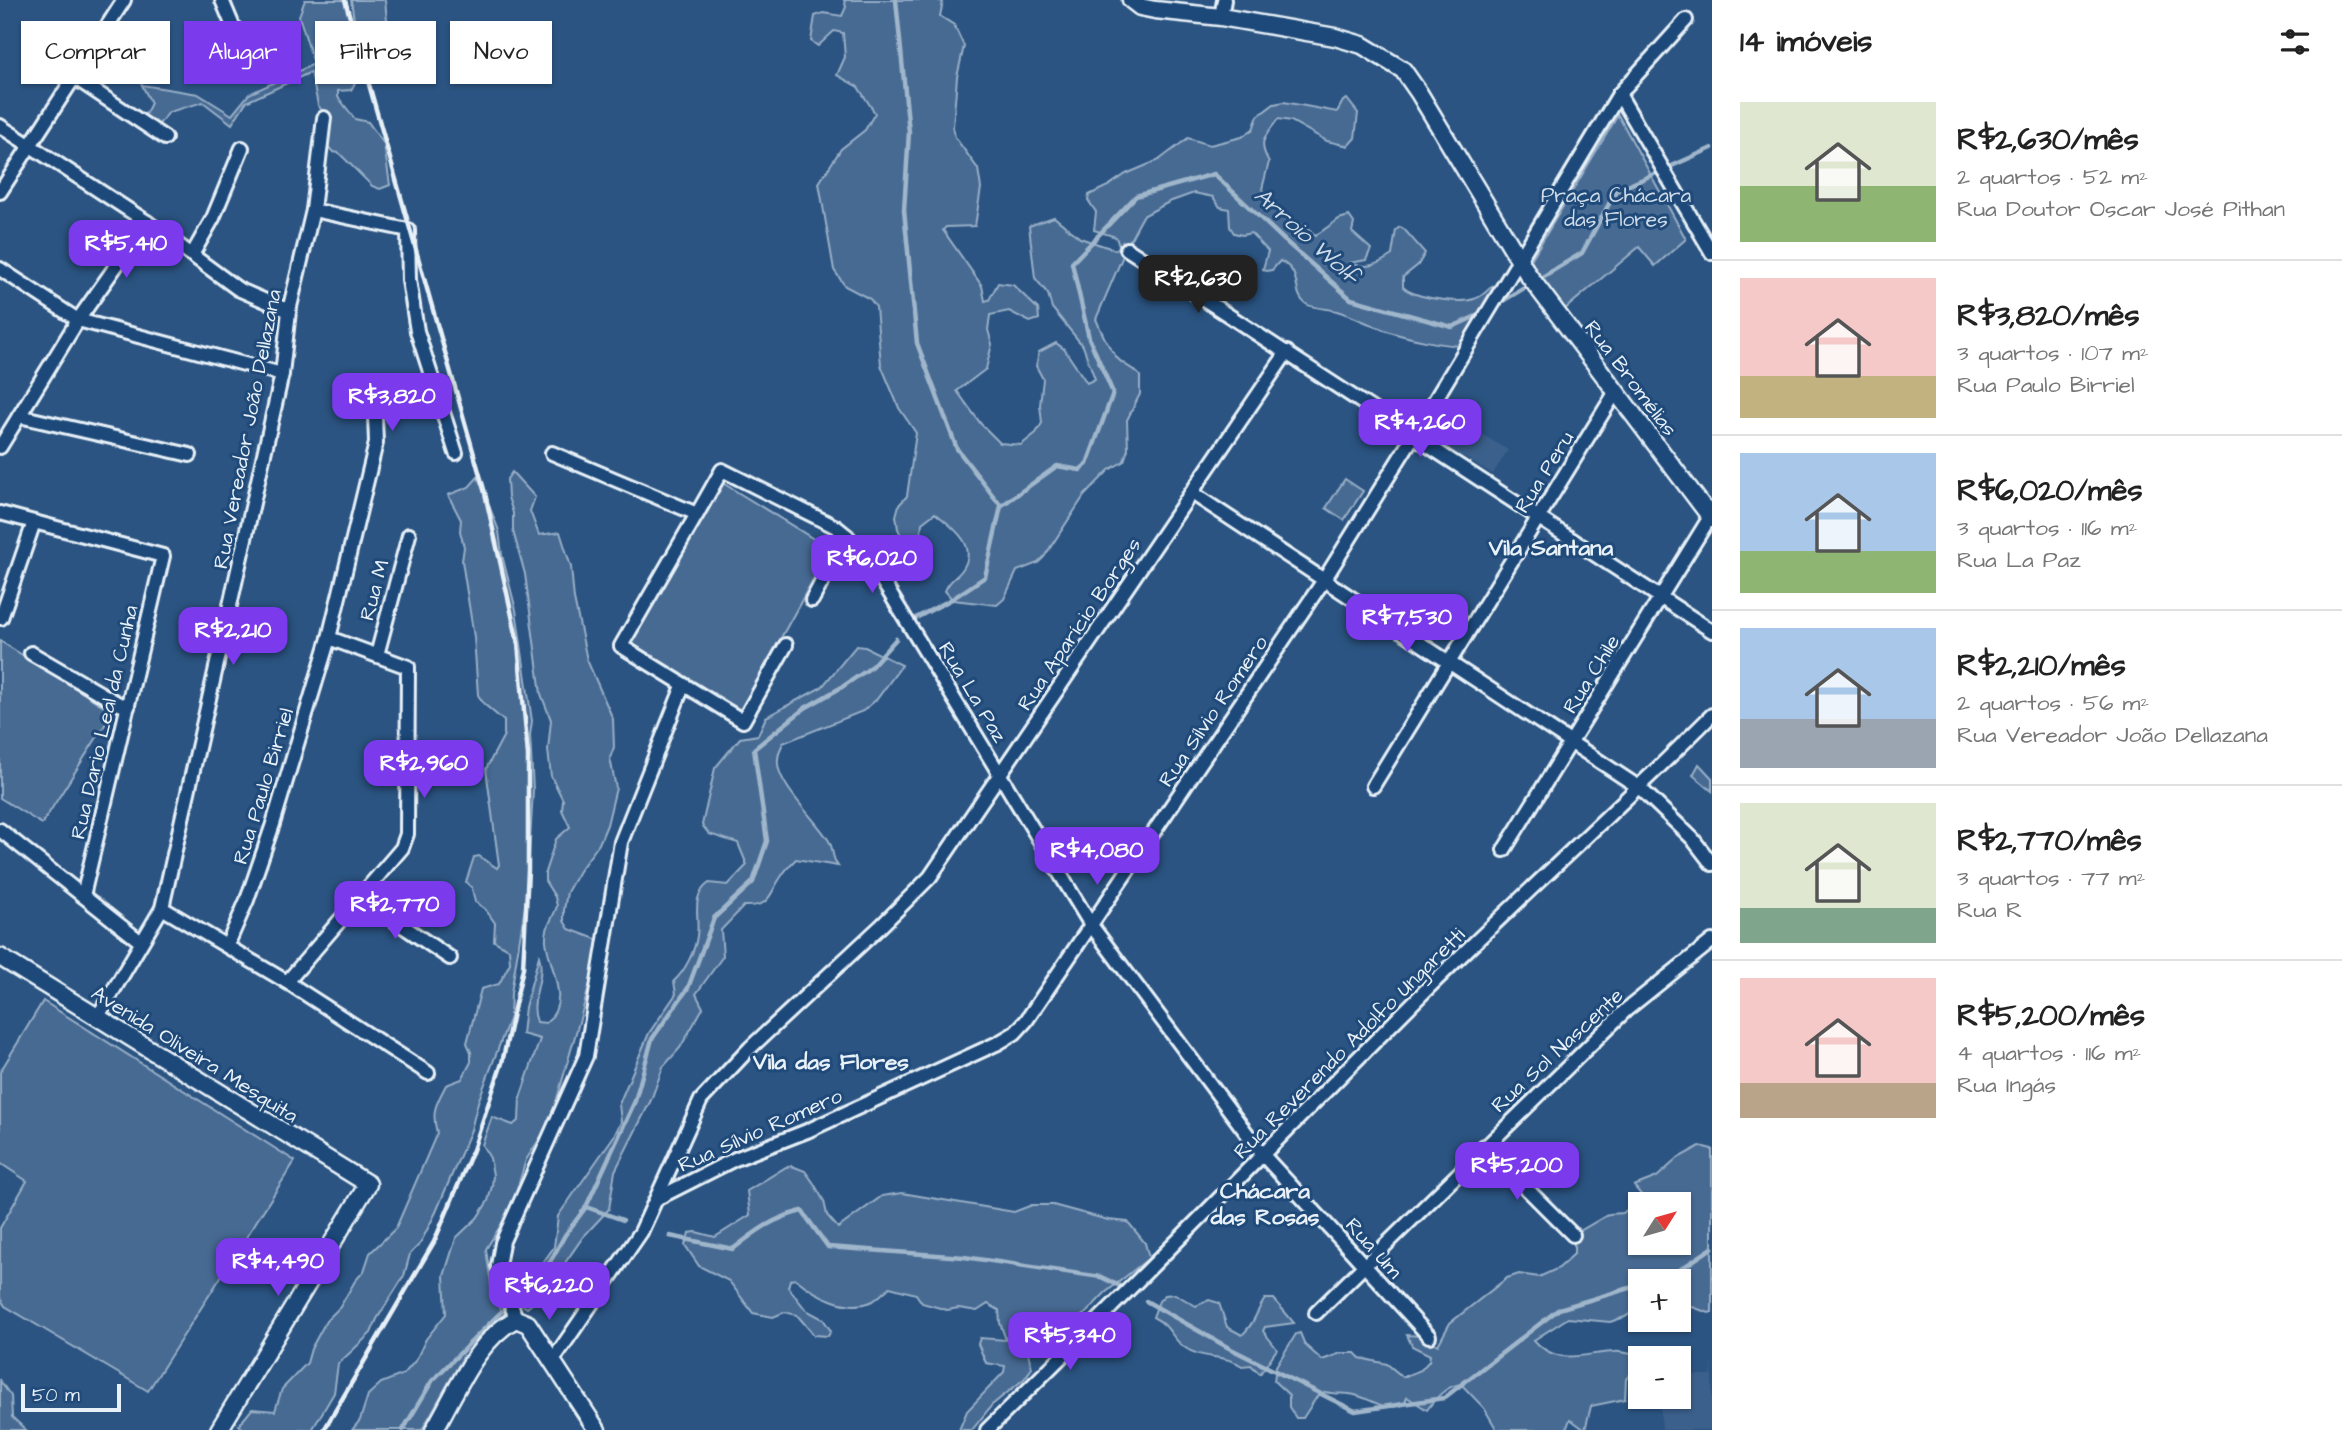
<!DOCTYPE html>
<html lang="pt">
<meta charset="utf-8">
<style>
:root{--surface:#fff;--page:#f2f2f2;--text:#222;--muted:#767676;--line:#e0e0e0;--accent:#7c3aed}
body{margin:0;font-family:"Architects Daughter",sans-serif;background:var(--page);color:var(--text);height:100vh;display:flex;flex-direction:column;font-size:26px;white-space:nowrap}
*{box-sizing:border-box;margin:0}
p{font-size:23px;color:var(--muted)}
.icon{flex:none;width:38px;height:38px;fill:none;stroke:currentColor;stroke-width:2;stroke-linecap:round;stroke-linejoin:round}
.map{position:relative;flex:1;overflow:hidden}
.sheet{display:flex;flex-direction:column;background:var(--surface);width:630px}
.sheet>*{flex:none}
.hud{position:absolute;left:21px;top:21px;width:665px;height:63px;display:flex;gap:14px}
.needle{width:46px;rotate:53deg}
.tools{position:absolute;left:1628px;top:1192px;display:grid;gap:14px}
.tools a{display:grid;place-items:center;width:63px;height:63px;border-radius:0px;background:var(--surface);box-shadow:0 2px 5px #0004;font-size:35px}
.scale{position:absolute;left:21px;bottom:18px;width:100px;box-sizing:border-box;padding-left:7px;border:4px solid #e8f1f8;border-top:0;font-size:19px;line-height:24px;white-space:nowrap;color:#e8f1f8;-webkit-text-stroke:5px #1f4a7a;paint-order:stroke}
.price{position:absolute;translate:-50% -60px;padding:0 16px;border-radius:14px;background:var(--accent);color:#fff;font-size:23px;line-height:46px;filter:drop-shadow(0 2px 4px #0008)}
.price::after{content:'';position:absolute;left:50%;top:42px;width:21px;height:16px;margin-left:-10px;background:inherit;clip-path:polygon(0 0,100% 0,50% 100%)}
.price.on{background:#222;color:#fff}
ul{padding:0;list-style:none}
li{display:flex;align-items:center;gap:21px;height:175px;padding:0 28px}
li+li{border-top:2px solid var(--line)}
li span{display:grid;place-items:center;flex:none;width:196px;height:140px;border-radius:0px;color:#555}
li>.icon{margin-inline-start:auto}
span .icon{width:84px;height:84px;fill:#fffc;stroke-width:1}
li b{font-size:30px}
h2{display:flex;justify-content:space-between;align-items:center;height:84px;padding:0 28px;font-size:30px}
.chip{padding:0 24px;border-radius:0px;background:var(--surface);box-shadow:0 2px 5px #0004;font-size:24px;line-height:63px}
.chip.on{background:var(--accent);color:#fff}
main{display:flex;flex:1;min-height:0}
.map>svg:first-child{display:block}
.built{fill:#3a608b}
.green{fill:#476b93;stroke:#98aec6;stroke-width:2;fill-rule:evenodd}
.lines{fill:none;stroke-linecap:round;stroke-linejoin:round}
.stream{stroke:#a0b6cb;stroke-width:4.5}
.street-casing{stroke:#e8f1f8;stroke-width:18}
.secondary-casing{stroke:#e8f1f8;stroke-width:21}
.street{stroke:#1f4a7a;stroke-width:12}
.secondary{stroke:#1f4a7a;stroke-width:16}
.rail{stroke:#e8f1f8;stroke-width:4.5}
.labels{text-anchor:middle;stroke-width:6;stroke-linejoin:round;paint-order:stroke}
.park-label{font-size:21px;fill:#d0dde9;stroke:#1f4a7a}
.street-label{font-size:21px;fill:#e8f1f8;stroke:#1f4a7a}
.water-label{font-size:23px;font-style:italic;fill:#d0dde9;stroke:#1f4a7a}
.neighbourhood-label{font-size:23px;font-weight:bold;fill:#e8f1f8;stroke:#1f4a7a}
</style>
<main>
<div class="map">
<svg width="1712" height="1430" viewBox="0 0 1712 1430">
<rect width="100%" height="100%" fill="#2b5482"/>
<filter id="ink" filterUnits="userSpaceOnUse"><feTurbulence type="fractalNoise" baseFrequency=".0143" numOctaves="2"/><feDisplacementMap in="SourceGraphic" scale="14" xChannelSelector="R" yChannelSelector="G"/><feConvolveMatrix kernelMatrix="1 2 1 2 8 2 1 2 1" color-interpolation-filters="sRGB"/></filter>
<g filter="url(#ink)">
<g class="built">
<polygon points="1458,420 1508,450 1493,474 1443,445"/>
<polygon points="1712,1355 1712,1430 1662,1430 1660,1404 1632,1404 1631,1376 1640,1376 1640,1396 1678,1396 1678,1375 1711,1375"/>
</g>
<g class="green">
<path d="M 305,0 L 345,0 L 356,38 C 341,56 347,61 358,78 L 351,90 L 338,91 L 338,97 L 355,119 L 368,122 L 384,144 L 390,185 L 380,189 L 372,186 L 339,153 L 333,152 L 323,141 L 326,116 L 318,105 L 311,72 L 246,102 L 232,124 L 203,102 L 169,112 L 159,124 L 146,127 L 145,115 L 151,103 L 142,85 L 198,94 L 232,115 L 249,94 L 314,64 L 299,16 Z"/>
<polygon points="351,0 385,0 388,30 401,55 398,61 392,63 366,55 354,20"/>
<path d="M 844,0 L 937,0 L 943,2 L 940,16 L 954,25 L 964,46 L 957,77 L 953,127 L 955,137 L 978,169 L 981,188 L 975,226 L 946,227 L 943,230 L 982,286 L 985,301 L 989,300 L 998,283 L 1013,285 L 1038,309 L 1039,319 L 1030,322 L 1009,311 L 990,315 L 988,330 L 992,344 L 986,369 L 957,391 L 981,424 L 1000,443 L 1021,445 L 1036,433 L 1042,423 L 1040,405 L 1043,379 L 1036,366 L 1039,352 L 1056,343 L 1064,349 L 1087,383 L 1095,379 L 1083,346 L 1052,308 L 1048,294 L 1035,278 L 1029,226 L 1054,217 L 1080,238 L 1116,250 L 1119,246 L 1116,237 L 1094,230 L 1096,212 L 1088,200 L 1089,195 L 1108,186 L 1126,174 L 1159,160 L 1188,138 L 1210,145 L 1242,137 L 1253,129 L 1258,116 L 1274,104 L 1284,102 L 1337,112 L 1343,101 L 1347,99 L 1358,113 L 1355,138 L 1348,146 L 1327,141 L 1291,121 L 1278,119 C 1265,137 1257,141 1269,162 L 1262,189 L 1285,219 L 1303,225 L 1315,236 L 1339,219 L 1349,216 L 1354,223 L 1352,232 L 1371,249 L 1366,260 L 1350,263 C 1366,270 1379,264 1392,255 L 1396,230 L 1400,227 L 1404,229 L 1425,253 L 1418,265 L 1403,277 L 1403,287 C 1414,298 1459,304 1474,299 C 1482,297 1487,291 1492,286 L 1494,290 L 1462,346 C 1442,345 1412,339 1393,333 C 1374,327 1356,317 1337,311 C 1327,308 1315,309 1306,304 C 1291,294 1304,272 1280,261 L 1272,270 L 1266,271 L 1263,269 L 1268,251 L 1251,233 L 1242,235 L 1234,233 L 1230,227 L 1229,209 L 1220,207 L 1213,197 L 1194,193 L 1169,202 L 1143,216 L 1128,244 L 1096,319 C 1102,333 1108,347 1118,359 C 1125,366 1134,368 1140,376 L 1140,394 L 1127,420 L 1128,449 L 1124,461 L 1109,470 L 1084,496 L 1044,557 L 1038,563 L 1017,571 L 1004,599 L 997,605 L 953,600 L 945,591 C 948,581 956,578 962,570 C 980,545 952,527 935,513 L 922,523 L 920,544 L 912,546 L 905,543 L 898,529 L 896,516 L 899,505 L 907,496 L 916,433 L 899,408 L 881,365 L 876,307 L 870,299 L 845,286 L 834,270 L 819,183 L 841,149 L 865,130 L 875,113 L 858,87 L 837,75 L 845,57 L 843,33 L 834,31 L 818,46 L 811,41 L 815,16 L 823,13 L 842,16 L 846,7 Z"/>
<polygon points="1618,115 1686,239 1655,266 1639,247 1565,309 1529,263"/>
<path d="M 512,472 L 535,497 L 530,511 L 539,535 L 560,532 L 571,567 L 574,599 L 587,660 L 613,719 L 614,747 L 610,758 L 616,788 L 607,825 L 599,844 L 579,871 L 567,892 L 564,910 L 564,921 L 569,929 L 596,939 L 600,949 L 550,1123 L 526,1160 L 511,1209 L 486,1249 L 493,1298 L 505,1314 L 463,1357 L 422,1430 L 352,1430 L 360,1420 L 368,1395 L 381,1383 L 404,1374 L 416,1360 L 426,1339 L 446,1314 L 444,1276 L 456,1238 L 477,1218 L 488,1201 L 492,1186 L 493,1175 L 490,1158 L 482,1145 L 492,1117 L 513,1125 L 519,1120 L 520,1098 L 540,1039 L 522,1034 L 525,1007 L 539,956 C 546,978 528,1001 537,1022 L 546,1023 C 572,1001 549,968 546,941 C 545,926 553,919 557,906 L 555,897 L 545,881 L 545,872 L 556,839 L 570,827 L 562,810 L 563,800 L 551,776 L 548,750 L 551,720 L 541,694 L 525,574 L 513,531 L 513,513 L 508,497 L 507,479 Z"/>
<path d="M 478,477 L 499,531 L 502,555 L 516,610 L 532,721 L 530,735 L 533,790 L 527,894 L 511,993 L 510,1017 L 478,1102 L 471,1130 L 436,1212 L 420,1244 L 410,1254 L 404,1276 L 377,1319 L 371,1333 L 338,1364 L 334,1393 L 312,1430 L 244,1430 L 239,1425 L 252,1409 L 275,1411 L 282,1389 L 307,1363 L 311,1349 L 326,1321 L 340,1307 L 355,1281 L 364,1271 L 370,1253 L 396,1228 L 437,1133 C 431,1111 436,1104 446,1085 L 462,1079 L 471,1062 L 471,1052 L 467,1043 L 481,989 L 499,984 L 510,963 L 509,949 L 494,941 L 495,923 L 485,909 L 475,902 L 472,888 L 466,882 L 474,857 L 479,856 L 497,868 L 499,865 L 486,769 L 504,735 L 504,721 L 484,704 L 478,695 L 474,637 L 462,561 L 464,547 L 460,531 L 461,520 L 448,495 L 469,487 Z"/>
<polygon points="1345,479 1363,491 1344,520 1326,508"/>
<polygon points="721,482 830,549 740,712 630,644"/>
<polygon points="0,641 113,712 42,824 0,798"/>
<path d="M 856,646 L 865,647 L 902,665 L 877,699 L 863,711 L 783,743 C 780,750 777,756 778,764 C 779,786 817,821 829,841 C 834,849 831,857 838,866 L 796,859 C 791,864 785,870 781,877 C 768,896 771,907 744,906 L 721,930 L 723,956 L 696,994 L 703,1008 L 680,1048 L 663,1067 L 651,1100 L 615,1171 L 609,1209 L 583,1237 L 542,1296 L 527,1308 L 520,1303 L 521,1284 L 534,1275 L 554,1247 L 558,1216 L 614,1136 L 621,1122 L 619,1104 L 649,1033 L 676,994 L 674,981 C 685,971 695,951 697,936 C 700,915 690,897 709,883 L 728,885 L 747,865 L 738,843 L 709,834 L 702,825 L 715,768 L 740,738 L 758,735 L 766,717 L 822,687 Z"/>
<polygon points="1699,764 1712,778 1712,791 1693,775"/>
<polygon points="43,1001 295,1161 148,1391 5,1306 0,1298 0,1228 27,1181 0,1163 0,1072"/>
<path d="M 1700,1146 L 1712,1149 L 1712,1312 L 1709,1313 L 1678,1302 L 1678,1281 L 1640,1281 L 1640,1307 L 1625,1317 L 1610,1322 L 1568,1318 L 1534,1340 C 1557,1367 1583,1353 1614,1352 C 1621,1351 1629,1354 1637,1355 L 1635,1369 L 1626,1379 L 1625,1399 L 1591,1406 L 1585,1430 L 1570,1419 L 1566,1430 L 1497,1430 L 1484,1408 L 1461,1384 C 1445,1386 1435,1399 1427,1410 L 1407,1397 L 1405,1403 C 1389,1414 1373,1400 1358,1396 C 1348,1392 1336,1395 1325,1392 L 1318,1395 L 1303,1418 L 1296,1418 L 1289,1407 L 1289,1395 L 1274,1381 L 1276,1366 L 1296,1334 L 1300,1333 L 1305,1345 L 1322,1360 L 1341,1353 L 1355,1353 L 1360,1358 L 1387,1364 L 1403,1377 L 1421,1370 L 1429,1361 L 1430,1355 L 1412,1346 L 1407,1335 L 1421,1336 L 1438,1345 L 1450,1323 L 1507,1278 L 1519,1274 L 1539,1277 L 1559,1268 L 1574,1254 L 1574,1242 L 1580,1231 L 1609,1214 L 1623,1213 L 1643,1197 L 1634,1186 L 1657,1177 L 1678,1158 ZM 1640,1204 L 1678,1204 L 1678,1242 L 1640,1242 Z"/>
<path d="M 792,1166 L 805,1171 L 813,1182 L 824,1201 L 827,1215 L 838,1228 L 882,1196 L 902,1193 L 1014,1212 L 1032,1205 L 1053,1205 L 1108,1220 L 1128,1222 L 1145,1243 L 1149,1258 L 1105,1293 L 1086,1313 L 1055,1333 L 1031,1344 L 1027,1349 L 1032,1368 L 1024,1379 L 992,1405 L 972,1430 L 959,1430 L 967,1411 L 1004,1372 L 1005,1366 L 986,1363 L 978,1344 L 980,1338 L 1006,1340 L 1000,1323 L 999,1310 L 988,1304 L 977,1311 L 959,1308 L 947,1310 L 922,1303 L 916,1294 L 890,1287 C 885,1291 879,1297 873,1301 C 848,1313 815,1295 796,1279 L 790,1280 L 788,1287 L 806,1310 L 823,1319 L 831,1331 L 828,1336 L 814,1335 L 797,1315 L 785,1312 L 773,1317 L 753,1313 L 729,1281 L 699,1266 L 685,1245 L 689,1233 L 696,1232 L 715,1237 L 750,1215 L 747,1191 L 786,1167 Z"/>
<path d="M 1175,1294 L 1196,1306 L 1209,1300 L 1219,1303 L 1227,1327 L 1242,1335 C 1256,1322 1255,1313 1265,1299 L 1274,1299 L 1294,1323 L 1265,1327 L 1263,1331 L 1277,1349 L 1260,1374 L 1251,1365 L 1242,1366 C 1225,1354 1201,1360 1184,1347 C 1171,1338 1171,1326 1153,1317 L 1159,1301 L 1165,1295 Z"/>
<polygon points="0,1381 11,1396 12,1417 26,1430 0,1430"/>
</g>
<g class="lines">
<g class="stream">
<polyline points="896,0 909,132 904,210 917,343 957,449 1001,506"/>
<polyline points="1496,305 1582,253 1616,191 1712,148"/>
<polyline points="914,619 952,599 985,577 1001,506 1057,466 1080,470 1087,464 1113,393 1089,338 1072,263 1136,196 1214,174 1284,240 1351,299 1452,327 1483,313"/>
<polyline points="586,1207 623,1220"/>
<path d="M 670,1236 L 733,1249 C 756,1231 773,1218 802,1211 L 828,1247 L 964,1257 L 1101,1277 L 1126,1289"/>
<polyline points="1655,1281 1669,1277 1712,1248"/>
<polyline points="523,1289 550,1262 565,1235 586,1207 635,1101 652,1039 688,988 714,918 753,882 767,841 754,749 805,708 842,687 870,668 896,639"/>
<polyline points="1146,1301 1229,1348 1355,1411 1444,1398 1559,1309 1640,1285"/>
<polyline points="403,1430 432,1381 501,1312"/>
</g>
<defs>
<g id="street">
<polyline points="222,0 245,55"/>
<polyline points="1221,17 1224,0"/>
<polyline points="74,77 165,138"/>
<polyline points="1619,94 1712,253"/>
<polyline points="0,126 147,222 238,289 289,311"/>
<polyline points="0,192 124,0"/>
<polyline points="313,210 408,230 409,280 417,331 456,453"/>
<polyline points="1127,249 1712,631"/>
<polyline points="192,255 213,218 242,148"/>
<polyline points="0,269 78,320 282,374"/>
<polyline points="19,416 190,455"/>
<polyline points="0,447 78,320 147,222"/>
<polyline points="552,453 697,514 722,470 836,527 847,536 874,567 1091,925 1263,1155 1429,1336"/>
<polyline points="1192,493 1640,788 1692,838 1712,864"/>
<polyline points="0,513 163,556 83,896"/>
<polyline points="697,514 621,646 743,721 786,645"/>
<polyline points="812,600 847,536"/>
<polyline points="1,618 34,522"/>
<polyline points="31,653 117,703 128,707"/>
<polyline points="377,655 409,535"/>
<polyline points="1373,786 1615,393"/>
<polyline points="0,830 141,942"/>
<polyline points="1504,850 1710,517"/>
<polyline points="360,897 450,958"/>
<polyline points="162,908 287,982 428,1073"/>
<polyline points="227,946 247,900 273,824 329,638 376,443 374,388"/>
<polyline points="287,982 402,848 407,834 408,667 329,638"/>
<polyline points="97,1018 162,908 282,374 289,311 313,210 324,118"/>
<polyline points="1484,1146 1573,1235"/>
<polyline points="658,1198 735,1159 807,1131 998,1043 1015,1033 1026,1021 1324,580 1414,435 1619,94 1686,20"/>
<polyline points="1316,1313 1626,1010 1712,941"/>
<polyline points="516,1319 498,1266 502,1243 586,1056 621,842 683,686"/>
<polyline points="553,1360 641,1232 701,1100 750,1048 881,926 930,877 1287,352"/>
<path d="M 987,1430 C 1135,1286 1279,1137 1425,991 C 1519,898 1618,809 1712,715"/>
</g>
<g id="secondary">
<polyline points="1131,0 1140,7 1155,10 1221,17 1335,37 1362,45 1403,70 1419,93 1529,276 1712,519"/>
<polyline points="0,957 368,1184 219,1430"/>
<path d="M 434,1430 C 456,1393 476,1340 516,1319 L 528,1324 L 597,1430"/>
</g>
</defs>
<use href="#street" class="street-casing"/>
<use href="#secondary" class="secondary-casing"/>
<use href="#street" class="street"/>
<use href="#secondary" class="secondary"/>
<polyline class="rail" points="324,1430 434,1242 473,1150 502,1063 523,968 528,870 528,755 518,643 485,493 345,0"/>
</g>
</g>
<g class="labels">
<g class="park-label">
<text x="1616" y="202">Praça Chácara<tspan x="1616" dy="24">das Flores</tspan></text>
</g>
<g class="street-label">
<text transform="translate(1631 378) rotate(53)" y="7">Rua Bromélias</text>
<text transform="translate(247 429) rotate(-79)" y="7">Rua Vereador João Dellazana</text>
<text transform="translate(1544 472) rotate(-58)" y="7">Rua Peru</text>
<text transform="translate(374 590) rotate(-75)" y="7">Rua M</text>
<text transform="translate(1079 624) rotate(-56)" y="7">Rua Aparício Borges</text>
<text transform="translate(1591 674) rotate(-58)" y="7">Rua Chile</text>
<text transform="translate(973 692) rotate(59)" y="7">Rua La Paz</text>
<text transform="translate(1213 711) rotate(-56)" y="7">Rua Sílvio Romero</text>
<text transform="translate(104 722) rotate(-77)" y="7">Rua Dario Leal da Cunha</text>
<text transform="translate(263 786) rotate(-73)" y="7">Rua Paulo Birriel</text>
<text transform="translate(1349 1043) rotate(-45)" y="7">Rua Reverendo Adolfo Ungaretti</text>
<text transform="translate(1557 1050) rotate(-43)" y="7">Rua Sol Nascente</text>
<text transform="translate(195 1054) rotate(32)" y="7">Avenida Oliveira Mesquita</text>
<text transform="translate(760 1130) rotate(-24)" y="7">Rua Sílvio Romero</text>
<text transform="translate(1374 1248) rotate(48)" y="7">Rua Um</text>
</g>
<g class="water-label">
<text transform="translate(1307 235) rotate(42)" y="8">Arroio Wolf</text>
</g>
<g class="neighbourhood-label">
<text x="1551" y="555">Vila Santana</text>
<text x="831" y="1069">Vila das Flores</text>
<text x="1265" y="1198">Chácara<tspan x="1265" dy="26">das Rosas</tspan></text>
</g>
</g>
</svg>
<div class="tools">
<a><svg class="needle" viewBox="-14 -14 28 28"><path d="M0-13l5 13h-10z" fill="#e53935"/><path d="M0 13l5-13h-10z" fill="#767676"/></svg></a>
<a>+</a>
<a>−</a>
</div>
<div class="scale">50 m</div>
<b class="price" style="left:126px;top:280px">R$5,410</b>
<b class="price on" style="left:1198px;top:315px">R$2,630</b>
<b class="price" style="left:392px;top:433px">R$3,820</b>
<b class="price" style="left:1420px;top:459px">R$4,260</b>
<b class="price" style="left:872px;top:595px">R$6,020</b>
<b class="price" style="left:1407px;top:654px">R$7,530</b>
<b class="price" style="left:233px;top:667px">R$2,210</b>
<b class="price" style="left:424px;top:800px">R$2,960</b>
<b class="price" style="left:1097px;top:887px">R$4,080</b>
<b class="price" style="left:395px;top:941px">R$2,770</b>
<b class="price" style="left:1517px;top:1202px">R$5,200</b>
<b class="price" style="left:278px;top:1298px">R$4,490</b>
<b class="price" style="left:549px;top:1322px">R$6,220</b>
<b class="price" style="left:1070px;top:1372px">R$5,340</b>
<div class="hud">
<a class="chip">Comprar</a>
<a class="chip on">Alugar</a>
<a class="chip">Filtros</a>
<a class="chip">Novo</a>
</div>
</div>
<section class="sheet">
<h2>14 imóveis<svg class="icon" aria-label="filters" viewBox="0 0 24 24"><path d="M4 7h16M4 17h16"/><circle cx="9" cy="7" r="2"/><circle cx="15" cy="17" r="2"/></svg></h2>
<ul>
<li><span style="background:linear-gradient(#dfe7d0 60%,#8fb573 0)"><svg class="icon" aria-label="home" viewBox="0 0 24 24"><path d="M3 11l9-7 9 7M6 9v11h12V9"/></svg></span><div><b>R$2,630/mês</b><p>2 quartos · 52 m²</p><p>Rua Doutor Oscar José Pithan</p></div></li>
<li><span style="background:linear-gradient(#f6c9c9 70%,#c2b280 0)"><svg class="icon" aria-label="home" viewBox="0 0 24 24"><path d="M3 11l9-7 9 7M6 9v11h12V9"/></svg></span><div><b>R$3,820/mês</b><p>3 quartos · 107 m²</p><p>Rua Paulo Birriel</p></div></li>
<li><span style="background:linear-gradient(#a9c7e8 70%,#8fb573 0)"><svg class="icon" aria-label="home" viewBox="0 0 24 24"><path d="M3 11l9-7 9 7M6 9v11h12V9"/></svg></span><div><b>R$6,020/mês</b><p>3 quartos · 116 m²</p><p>Rua La Paz</p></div></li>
<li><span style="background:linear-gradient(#a9c7e8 65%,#9aa5b1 0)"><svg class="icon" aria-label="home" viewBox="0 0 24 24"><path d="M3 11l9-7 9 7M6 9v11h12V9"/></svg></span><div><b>R$2,210/mês</b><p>2 quartos · 56 m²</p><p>Rua Vereador João Dellazana</p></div></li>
<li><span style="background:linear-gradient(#dfe7d0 75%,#7fa58c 0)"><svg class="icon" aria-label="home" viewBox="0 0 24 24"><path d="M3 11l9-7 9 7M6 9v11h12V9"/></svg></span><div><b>R$2,770/mês</b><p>3 quartos · 77 m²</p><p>Rua R</p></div></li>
<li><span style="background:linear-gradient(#f6c9c9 75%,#b9a48a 0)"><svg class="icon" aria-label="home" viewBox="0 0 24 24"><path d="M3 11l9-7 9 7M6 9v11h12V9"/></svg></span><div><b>R$5,200/mês</b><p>4 quartos · 116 m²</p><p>Rua Ingás</p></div></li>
</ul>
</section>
</main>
